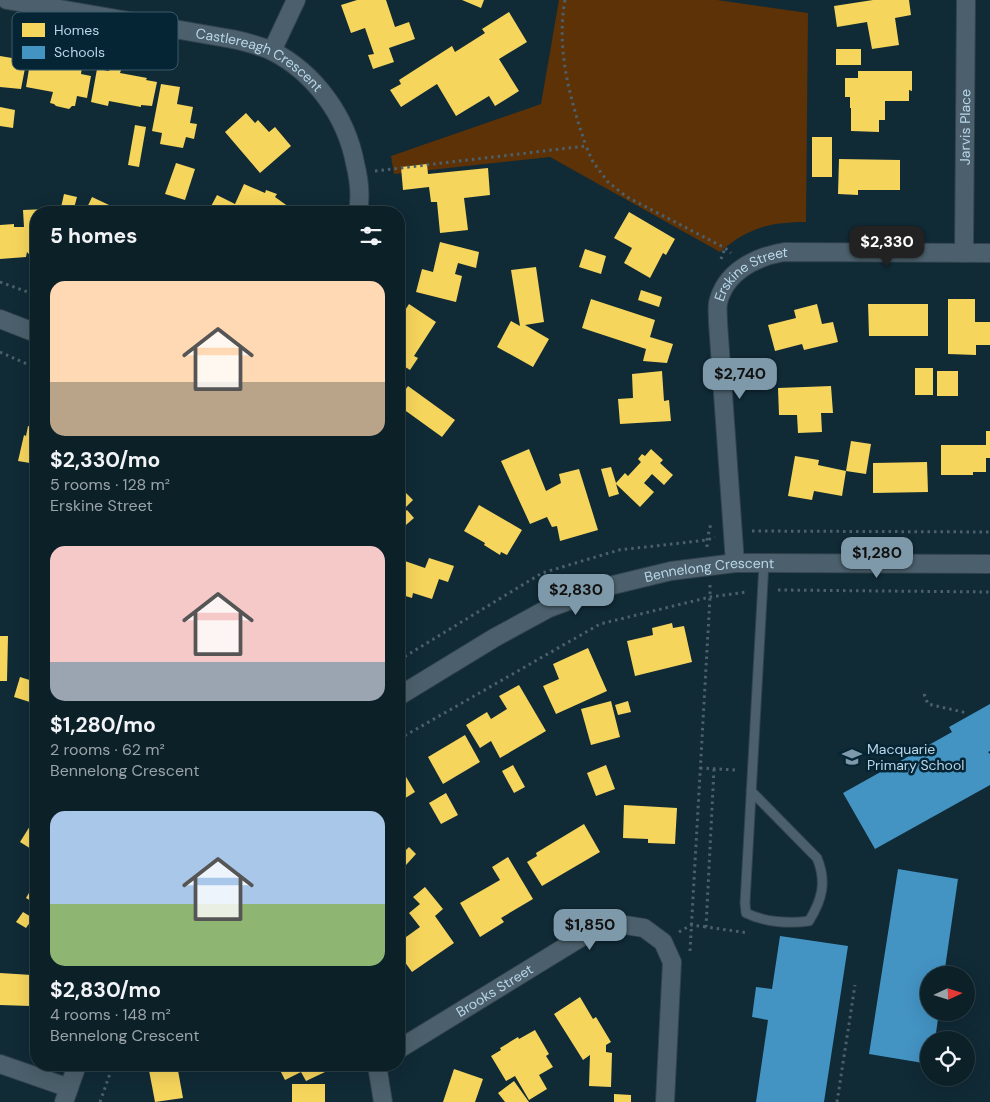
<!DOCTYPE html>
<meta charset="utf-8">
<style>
:root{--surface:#0c2028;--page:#152830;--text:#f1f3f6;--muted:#9aa3a8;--line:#2c3e45;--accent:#7e9aaa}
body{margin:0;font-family:"DM Sans",sans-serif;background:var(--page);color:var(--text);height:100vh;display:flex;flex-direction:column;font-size:19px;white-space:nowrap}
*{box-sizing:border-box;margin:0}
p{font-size:16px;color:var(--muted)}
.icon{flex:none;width:28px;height:28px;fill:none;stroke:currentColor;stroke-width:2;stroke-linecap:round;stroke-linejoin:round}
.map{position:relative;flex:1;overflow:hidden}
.drawer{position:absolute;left:30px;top:206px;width:375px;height:865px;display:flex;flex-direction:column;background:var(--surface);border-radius:20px;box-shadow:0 5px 20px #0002,0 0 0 1px var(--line)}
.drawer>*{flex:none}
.needle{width:32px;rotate:86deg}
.controls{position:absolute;left:920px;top:966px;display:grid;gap:10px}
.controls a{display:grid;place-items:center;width:55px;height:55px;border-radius:50%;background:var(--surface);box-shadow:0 5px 20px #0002,0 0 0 1px var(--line);font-size:25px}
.price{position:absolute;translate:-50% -42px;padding:0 11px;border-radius:10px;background:var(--accent);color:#111;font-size:16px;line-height:32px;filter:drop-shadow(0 1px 2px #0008)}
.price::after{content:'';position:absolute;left:50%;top:30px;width:15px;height:11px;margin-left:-8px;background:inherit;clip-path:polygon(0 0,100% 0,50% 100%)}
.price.active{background:#222;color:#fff}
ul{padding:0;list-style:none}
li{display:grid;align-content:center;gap:10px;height:265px;padding:0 20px}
li span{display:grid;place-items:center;height:155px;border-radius:15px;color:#555}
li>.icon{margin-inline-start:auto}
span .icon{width:90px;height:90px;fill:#fffc;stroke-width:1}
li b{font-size:21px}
h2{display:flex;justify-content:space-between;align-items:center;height:60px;padding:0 20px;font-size:21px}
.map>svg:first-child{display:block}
.green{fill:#5d3207}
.homes{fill:#f6d55c}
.schools{fill:#4393c3}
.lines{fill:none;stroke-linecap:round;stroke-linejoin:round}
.service-casing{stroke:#31434c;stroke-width:11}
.minor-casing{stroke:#31434c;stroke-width:20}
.path{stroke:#4c606b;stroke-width:3;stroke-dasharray:2.5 4;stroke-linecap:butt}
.service{stroke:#4b606c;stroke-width:9}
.minor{stroke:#4b606c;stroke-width:18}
.labels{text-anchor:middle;stroke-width:5;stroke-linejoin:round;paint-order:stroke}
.street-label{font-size:14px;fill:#b9d6e8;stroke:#052535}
.poi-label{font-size:14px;fill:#b9d6e8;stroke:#052535;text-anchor:start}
.key{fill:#052535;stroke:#3b5a6b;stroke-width:1}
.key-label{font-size:14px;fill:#b9d6e8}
</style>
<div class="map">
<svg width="990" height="1102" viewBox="0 0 990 1102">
<rect width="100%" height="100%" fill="#102a36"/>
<path class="green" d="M 559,0 L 717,0 L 808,13 L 806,222 C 770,222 747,228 720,252 L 550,157 L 394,174 L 391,156 L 541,104 Z"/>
<g class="homes">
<polygon points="357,0 386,0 395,27 409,22 415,39 389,48 394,62 373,69 368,55 374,54 365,28 351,33 341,5"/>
<polygon points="462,0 484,0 481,8"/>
<polygon points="873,0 909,0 911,15 895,18 899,45 872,49 867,22 837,27 834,6"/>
<polygon points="509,12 527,42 499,59 519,91 495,106 489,96 456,116 437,84 401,107 390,90 401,84 399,80 452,46 455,52 485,33 482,29"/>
<rect x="836" y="49" width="25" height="16"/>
<polygon points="56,55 70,58 68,65 82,67 81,74 91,76 87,98 77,96 75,106 72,106 69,109 56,106 54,104 50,103 53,92 26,87 31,57 55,62"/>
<polygon points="0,56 18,59 17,61 26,63 21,89 0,87"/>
<polygon points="110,68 121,70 120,73 147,78 146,80 157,82 152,106 141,105 141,107 109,101 108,106 91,102 97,69 109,71"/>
<polygon points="858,71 912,71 912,91 909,90 909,101 885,101 885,120 879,120 879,132 851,131 851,108 850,108 850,97 845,97 845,78 858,78"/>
<polygon points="161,84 180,87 177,104 193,107 190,123 197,124 194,139 186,137 183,148 160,144 162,133 152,131"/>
<polygon points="0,107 15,110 13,128 0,126"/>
<polygon points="246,113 255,123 258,120 269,132 275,127 291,146 260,173 225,132"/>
<polygon points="135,125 146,127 139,167 128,165"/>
<rect x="812" y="137" width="20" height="40"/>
<polygon points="839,159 900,160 900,190 858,190 858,195 838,194"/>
<polygon points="176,163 195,169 185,200 165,194"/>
<polygon points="427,164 428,174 488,168 490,195 464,198 468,230 440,233 437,202 431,202 429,187 403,190 401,167"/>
<polygon points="244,184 265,193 266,190 277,194 275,197 289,207 290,205 298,209 296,212 208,212 217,195 235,204"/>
<polygon points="64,194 77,197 73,212 60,212"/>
<polygon points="92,197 124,212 85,212"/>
<polygon points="46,209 46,212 36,212 36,262 27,252 26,257 0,259 0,225 14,224 14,227 24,227 23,210"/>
<polygon points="629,212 675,239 666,255 663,253 650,278 624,263 632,248 614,238"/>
<polygon points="440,242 479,252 476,268 458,263 455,274 462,276 456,302 416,292 422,269 433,272"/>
<polygon points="585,249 606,256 601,274 579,267"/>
<polygon points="536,267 544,322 525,325 549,339 533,367 497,347 511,321 520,326 511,270"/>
<polygon points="641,290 662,297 659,307 638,300"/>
<polygon points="591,299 655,320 650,337 673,344 667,363 643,361 646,349 582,328"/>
<polygon points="948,299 975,299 975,322 990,322 990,345 976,345 976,355 948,354"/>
<polygon points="409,304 436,322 414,356 418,358 410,370 399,363 399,320"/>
<polygon points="817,304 822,324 833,322 838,342 804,350 802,344 775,351 768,325 796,318 794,310"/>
<polygon points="868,304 928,304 928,336 869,336"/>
<rect x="915" y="368" width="18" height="27"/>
<polygon points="662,371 664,401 669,400 671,421 620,424 618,399 633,398 632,374"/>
<rect x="937" y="371" width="21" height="25"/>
<polygon points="408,386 455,420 442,437 399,406 399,399"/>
<polygon points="831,386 833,413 821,413 822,432 798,433 797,415 779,415 778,388"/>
<polygon points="35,413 36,413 36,464 18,461 24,435 26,436 28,426 32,427"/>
<polygon points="986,431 990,431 990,458 986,458 986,472 973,472 973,475 941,475 941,445 986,445"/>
<polygon points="851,441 871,444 866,474 846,471"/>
<polygon points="529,449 546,491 561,483 559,474 579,469 598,530 560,541 557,526 552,527 547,517 530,524 501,461"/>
<polygon points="651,449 663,460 660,463 673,475 664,485 652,474 644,483 654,492 640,507 616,484 619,494 609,497 601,469 611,467 616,483 625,473 628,476 641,462 638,459 642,454 645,456"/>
<polygon points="795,456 819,460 818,465 846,471 842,496 814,491 812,500 788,496"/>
<polygon points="927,462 928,492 873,493 873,463"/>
<polygon points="405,492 413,500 399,514 399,498"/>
<polygon points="479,505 522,530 507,555 501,552 500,555 484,545 485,543 464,531"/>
<polygon points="407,510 414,518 399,531 399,517"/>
<polygon points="399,547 406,549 402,560 425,568 429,558 454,566 448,582 439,579 432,599 413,593 412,598 399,594"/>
<polygon points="672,623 673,628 684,626 692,662 635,676 627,641 653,635 652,628"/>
<polygon points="0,636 8,636 7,681 0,681"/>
<polygon points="588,648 607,691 556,714 543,686 559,679 553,664"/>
<polygon points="20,677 36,682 36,704 14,697"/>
<polygon points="519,685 546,731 500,758 491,741 480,748 466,725 487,712 491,719 507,709 499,696"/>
<polygon points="611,701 620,737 591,745 581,709"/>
<polygon points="628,701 631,712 618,715 615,705"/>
<polygon points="465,735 480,762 443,784 428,757"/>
<polygon points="399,765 415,792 399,802"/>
<polygon points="513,765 525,787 514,793 502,771"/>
<polygon points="606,765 615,789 596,796 587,773"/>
<polygon points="446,793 458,815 441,824 429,803"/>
<polygon points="624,805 677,808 675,844 648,843 648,839 623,838"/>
<polygon points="584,824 600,852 542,886 527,862 537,856 536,853"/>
<polygon points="30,826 36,830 36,852 20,842"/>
<polygon points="409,847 416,854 406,865 399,857"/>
<polygon points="508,857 533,899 501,918 504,922 480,937 460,903 500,880 492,867"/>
<polygon points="36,881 36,904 26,898"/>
<polygon points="425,887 443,909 435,916 454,943 412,972 399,954 399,942 420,927 409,913 420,904 413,897"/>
<polygon points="23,912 33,918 26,928 16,922"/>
<polygon points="0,973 32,975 30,1006 0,1005"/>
<polygon points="580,997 593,1019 596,1017 611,1042 606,1045 606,1052 612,1053 611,1087 589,1086 590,1055 583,1060 554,1014"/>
<polygon points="535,1030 549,1054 546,1056 553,1067 539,1075 547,1089 529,1100 515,1076 506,1081 491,1056 501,1050 500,1048 518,1037 519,1039"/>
<polygon points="148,1065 177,1065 183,1098 155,1102"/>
<polygon points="290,1065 322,1065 325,1072 306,1081 301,1072 285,1080 280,1070"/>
<polygon points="454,1069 483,1079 475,1102 443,1102"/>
<polygon points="514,1081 529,1102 505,1102 498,1093"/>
<rect x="292" y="1084" width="33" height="18"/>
<polygon points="614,1094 631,1095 631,1102 614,1102"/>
</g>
<g class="schools">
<polygon points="990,704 990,751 988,752 990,754 990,785 875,849 843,793 952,732 949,727"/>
<polygon points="898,869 958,879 944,975 929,975 929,1012 939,1012 935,1040 929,1040 929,1064 869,1054"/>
<polygon points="780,936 848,946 824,1102 756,1102 768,1020 752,1017 756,987 772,989"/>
</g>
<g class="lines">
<defs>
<path id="service" d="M 751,791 L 817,858 C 827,882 822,900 809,921 C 789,924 764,922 746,913 L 745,903 L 764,563"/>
<g id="minor">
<path id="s1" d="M 7,0 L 232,39 C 245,42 259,45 272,51 C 315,73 346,116 355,163 C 359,179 361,196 358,212"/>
<polyline points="272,51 296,0"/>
<path id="s2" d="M 964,253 L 966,0"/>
<polyline points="0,319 36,333"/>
<path id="s3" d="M 735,563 L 718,323 C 718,316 717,309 718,303 C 725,272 755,257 784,252 L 990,253"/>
<path id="s4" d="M 399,696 L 494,638 L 549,608 L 609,586 L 671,571 L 735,563 L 990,564"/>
<path id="s5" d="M 399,1049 L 593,930 L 619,924 L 644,928 L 663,942 L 672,962 L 665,1102"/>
<polyline points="0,1064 69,1088"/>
<polyline points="377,1065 383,1102"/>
<polyline points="64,1102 77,1065"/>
</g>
</defs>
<use href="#service" class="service-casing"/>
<use href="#minor" class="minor-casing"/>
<g class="path">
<path d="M 565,0 C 556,50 570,99 586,146"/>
<polyline points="375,171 586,146 593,162 608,182 627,197 725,248 731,253"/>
<polyline points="721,259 725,248"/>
<polyline points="0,282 36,295"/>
<polyline points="0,352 36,368"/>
<polyline points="752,531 990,532"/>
<polyline points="707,547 707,540 711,523"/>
<polyline points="778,590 990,592"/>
<polyline points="399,660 542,573 619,550 707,540 715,537"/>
<polyline points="924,694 928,704 967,713"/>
<polyline points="399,739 600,624 710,597 747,592"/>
<polyline points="700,768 737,770"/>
<polyline points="714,769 706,927 749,933"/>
<polyline points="679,932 691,925 706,927"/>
<polyline points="690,951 710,597 710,585"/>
<polyline points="100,1102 113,1065"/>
<polyline points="837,1102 855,985"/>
</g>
<use href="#service" class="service"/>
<use href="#minor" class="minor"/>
</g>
<defs>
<symbol id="school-bare" viewBox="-9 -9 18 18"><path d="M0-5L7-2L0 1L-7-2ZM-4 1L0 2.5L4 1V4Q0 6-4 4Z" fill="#7e9aaa" stroke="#052535" stroke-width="2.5" paint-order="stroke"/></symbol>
</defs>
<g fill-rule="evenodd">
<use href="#school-bare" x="838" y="743" width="28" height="28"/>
</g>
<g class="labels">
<g class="street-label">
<text dy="5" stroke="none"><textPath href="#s1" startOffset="262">Castlereagh Crescent</textPath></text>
<text dy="5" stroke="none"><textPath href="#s2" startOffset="126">Jarvis Place</textPath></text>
<text dy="5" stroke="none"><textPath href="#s3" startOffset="308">Erskine Street</textPath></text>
<text dy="5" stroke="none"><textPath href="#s4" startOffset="340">Bennelong Crescent</textPath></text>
<text dy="5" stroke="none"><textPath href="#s5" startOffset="112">Brooks Street</textPath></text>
</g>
<g class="poi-label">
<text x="867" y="754">Macquarie<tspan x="867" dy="16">Primary School</tspan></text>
</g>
</g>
<rect x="12" y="12" width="166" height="58" rx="8" class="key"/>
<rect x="22" y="23" width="23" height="14" fill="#f6d55c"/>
<rect x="22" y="46" width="23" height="13" fill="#4393c3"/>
<g class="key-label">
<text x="54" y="35">Homes</text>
<text x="54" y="57">Schools</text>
</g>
</svg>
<div class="controls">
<a><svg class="needle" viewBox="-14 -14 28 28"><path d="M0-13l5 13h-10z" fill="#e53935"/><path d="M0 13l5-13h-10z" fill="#9aa3a8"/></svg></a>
<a><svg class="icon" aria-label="locate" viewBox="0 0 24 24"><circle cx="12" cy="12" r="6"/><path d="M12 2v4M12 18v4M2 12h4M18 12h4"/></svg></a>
</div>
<b class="price active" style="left:887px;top:268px">$2,330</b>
<b class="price" style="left:740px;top:400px">$2,740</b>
<b class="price" style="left:877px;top:579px">$1,280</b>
<b class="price" style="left:576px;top:616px">$2,830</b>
<b class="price" style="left:590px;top:951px">$1,850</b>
<section class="drawer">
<h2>5 homes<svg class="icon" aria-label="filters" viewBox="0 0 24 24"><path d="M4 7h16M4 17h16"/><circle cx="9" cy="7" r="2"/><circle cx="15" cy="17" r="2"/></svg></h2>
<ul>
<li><span style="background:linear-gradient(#ffd9b3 65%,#b9a48a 0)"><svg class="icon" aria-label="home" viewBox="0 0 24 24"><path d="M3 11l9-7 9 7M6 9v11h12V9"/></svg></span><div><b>$2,330/mo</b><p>5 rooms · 128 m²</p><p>Erskine Street</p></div></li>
<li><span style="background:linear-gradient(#f6c9c9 75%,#9aa5b1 0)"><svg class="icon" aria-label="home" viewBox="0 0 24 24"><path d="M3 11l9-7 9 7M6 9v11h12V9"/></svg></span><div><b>$1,280/mo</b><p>2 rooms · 62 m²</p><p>Bennelong Crescent</p></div></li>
<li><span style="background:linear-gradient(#a9c7e8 60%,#8fb573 0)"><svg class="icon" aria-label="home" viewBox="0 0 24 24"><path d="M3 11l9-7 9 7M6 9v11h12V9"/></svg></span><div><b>$2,830/mo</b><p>4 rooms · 148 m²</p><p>Bennelong Crescent</p></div></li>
</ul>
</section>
</div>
